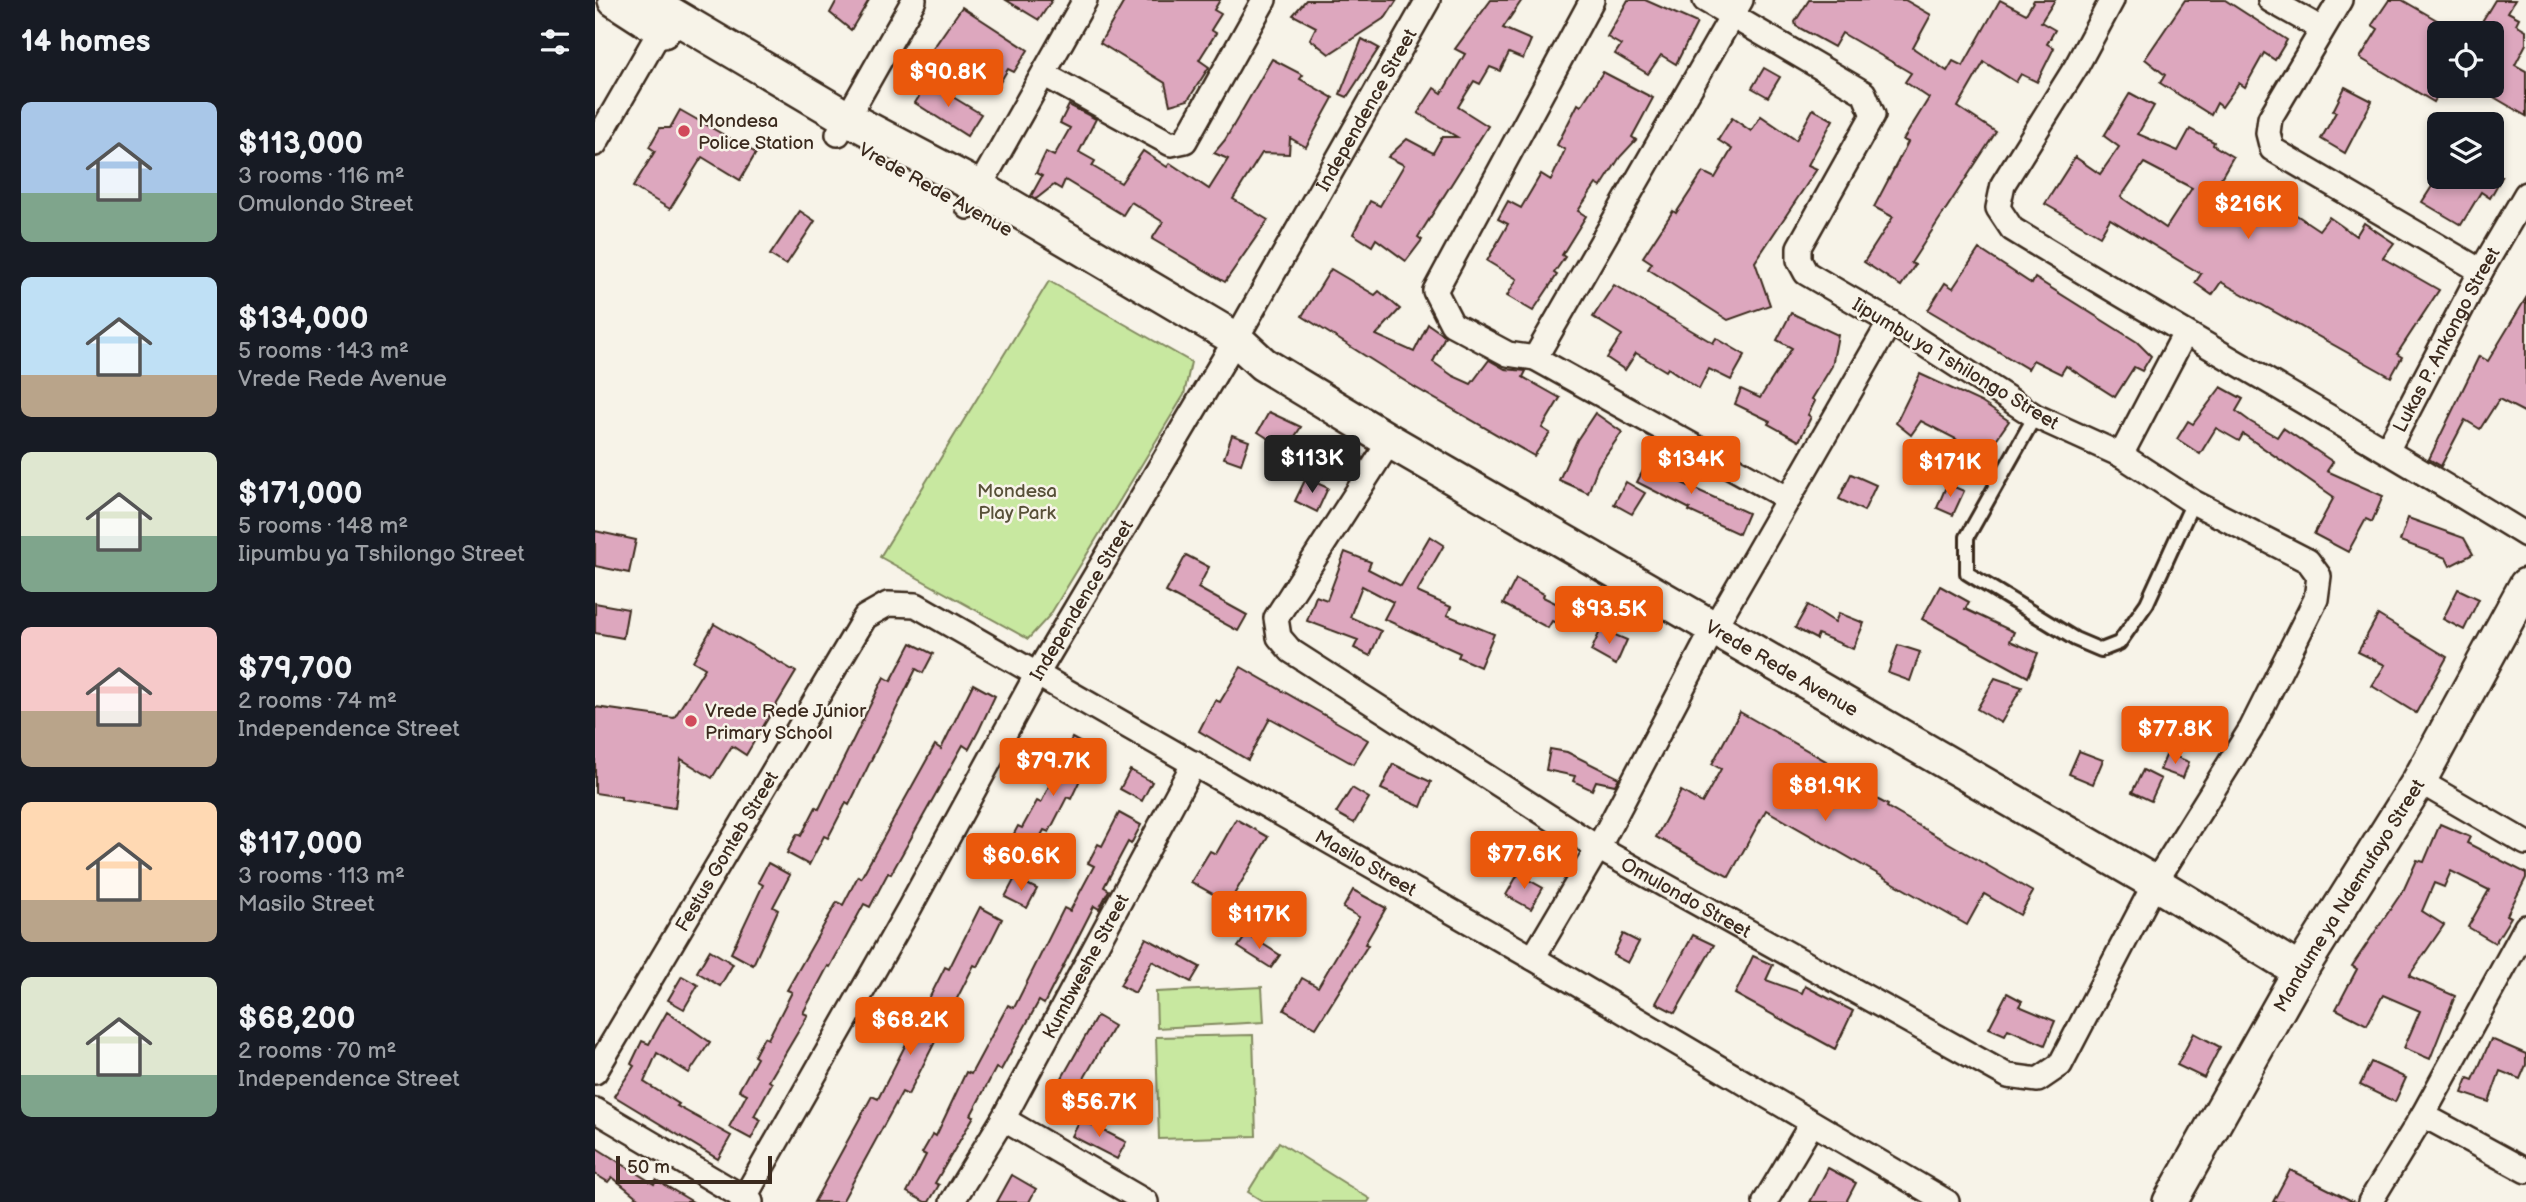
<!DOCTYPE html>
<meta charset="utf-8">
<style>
:root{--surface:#171b24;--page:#242831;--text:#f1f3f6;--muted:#9ea1a6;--accent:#ea580c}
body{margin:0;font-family:"Balsamiq Sans",sans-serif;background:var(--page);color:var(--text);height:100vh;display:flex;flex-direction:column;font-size:26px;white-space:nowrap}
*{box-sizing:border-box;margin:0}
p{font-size:23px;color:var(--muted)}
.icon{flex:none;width:38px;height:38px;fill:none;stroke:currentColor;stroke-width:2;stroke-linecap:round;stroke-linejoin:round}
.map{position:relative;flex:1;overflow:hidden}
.panel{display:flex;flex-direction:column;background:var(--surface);width:595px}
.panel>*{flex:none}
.tools{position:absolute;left:1832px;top:21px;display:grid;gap:14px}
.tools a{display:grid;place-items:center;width:77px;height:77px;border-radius:10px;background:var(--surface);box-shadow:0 4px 10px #0003;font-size:35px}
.scale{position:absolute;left:21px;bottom:18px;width:156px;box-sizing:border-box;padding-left:7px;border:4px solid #3b2a1e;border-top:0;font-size:19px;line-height:24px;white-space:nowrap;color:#3b2a1e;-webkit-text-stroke:5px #f7f3e8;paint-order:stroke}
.price{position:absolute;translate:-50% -60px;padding:0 16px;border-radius:7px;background:var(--accent);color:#fff;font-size:23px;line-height:46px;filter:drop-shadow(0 2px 4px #0008)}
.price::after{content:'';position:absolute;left:50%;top:42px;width:21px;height:16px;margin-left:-10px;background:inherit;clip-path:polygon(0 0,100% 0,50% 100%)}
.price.active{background:#222;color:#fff}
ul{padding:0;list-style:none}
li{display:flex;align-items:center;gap:21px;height:175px;padding:0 21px}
li span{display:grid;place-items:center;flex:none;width:196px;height:140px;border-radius:10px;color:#555}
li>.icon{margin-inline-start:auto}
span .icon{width:84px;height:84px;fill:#fffc;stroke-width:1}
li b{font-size:30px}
h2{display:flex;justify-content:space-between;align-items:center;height:84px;padding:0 21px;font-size:30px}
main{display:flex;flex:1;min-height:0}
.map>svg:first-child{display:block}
.green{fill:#c8e8a0;stroke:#82895f;stroke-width:2}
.building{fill:#dda7be;stroke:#3b2a1e;stroke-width:2;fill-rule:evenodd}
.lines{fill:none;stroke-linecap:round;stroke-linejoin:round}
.lane-casing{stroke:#3b2a1e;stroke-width:18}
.street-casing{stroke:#3b2a1e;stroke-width:28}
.secondary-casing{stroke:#3b2a1e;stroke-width:38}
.lane{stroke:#f7f3e8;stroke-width:12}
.street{stroke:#f7f3e8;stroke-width:23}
.secondary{stroke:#f7f3e8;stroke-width:33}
.poi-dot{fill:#d1495b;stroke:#f7f3e8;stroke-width:2.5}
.labels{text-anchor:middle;stroke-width:5;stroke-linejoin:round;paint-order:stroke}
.street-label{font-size:19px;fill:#3b2a1e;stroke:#f7f3e8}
.poi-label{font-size:19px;fill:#3b2a1e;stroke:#f7f3e8;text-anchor:start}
.park-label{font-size:19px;fill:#575038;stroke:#f7f3e8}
</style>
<main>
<section class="panel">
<h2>14 homes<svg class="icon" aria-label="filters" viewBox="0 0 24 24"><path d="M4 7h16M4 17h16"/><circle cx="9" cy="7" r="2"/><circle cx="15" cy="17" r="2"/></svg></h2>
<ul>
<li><span style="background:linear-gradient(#a9c7e8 65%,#7fa58c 0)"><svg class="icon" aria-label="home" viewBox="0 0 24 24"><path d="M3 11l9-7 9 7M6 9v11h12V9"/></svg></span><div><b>$113,000</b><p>3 rooms · 116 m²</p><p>Omulondo Street</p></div></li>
<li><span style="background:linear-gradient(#bfe0f5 70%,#b9a48a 0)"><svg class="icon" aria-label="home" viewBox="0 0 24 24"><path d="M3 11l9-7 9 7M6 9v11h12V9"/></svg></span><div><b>$134,000</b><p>5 rooms · 143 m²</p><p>Vrede Rede Avenue</p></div></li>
<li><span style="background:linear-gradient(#dfe7d0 60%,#7fa58c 0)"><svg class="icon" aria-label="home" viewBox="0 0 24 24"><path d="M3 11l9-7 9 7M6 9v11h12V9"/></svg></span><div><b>$171,000</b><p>5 rooms · 148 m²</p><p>Iipumbu ya Tshilongo Street</p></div></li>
<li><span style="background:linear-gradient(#f6c9c9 60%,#b9a48a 0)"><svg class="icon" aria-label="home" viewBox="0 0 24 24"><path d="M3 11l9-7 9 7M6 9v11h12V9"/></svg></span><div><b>$79,700</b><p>2 rooms · 74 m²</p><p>Independence Street</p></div></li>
<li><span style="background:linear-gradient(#ffd9b3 70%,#b9a48a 0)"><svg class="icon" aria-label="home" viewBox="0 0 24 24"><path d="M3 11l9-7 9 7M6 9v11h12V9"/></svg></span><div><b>$117,000</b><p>3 rooms · 113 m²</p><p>Masilo Street</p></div></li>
<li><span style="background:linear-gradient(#dfe7d0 70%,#7fa58c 0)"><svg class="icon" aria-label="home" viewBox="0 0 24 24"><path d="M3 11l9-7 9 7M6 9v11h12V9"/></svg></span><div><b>$68,200</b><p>2 rooms · 70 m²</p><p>Independence Street</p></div></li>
</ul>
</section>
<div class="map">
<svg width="1931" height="1202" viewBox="0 0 1931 1202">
<rect width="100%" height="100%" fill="#f7f3e8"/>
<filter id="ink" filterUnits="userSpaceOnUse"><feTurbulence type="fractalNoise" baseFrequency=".0143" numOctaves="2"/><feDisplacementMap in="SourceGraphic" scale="14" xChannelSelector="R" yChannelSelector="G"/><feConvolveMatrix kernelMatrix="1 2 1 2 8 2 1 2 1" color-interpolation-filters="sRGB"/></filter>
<g filter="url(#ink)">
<g class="green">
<polygon points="454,281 596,362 589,395 455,615 433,639 285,557"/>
<polygon points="667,987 669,1022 562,1028 561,992"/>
<polygon points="658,1035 661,1136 564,1139 561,1037"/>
<polygon points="684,1142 775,1199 773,1202 669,1202 653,1192"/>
</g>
<g class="building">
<polygon points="242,0 274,0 256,30 235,13"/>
<polygon points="411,0 457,0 444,20"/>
<polygon points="530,0 625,0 619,10 626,14 616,30 621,33 604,60 614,67 593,100 575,105 570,83 505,43"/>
<polygon points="711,0 802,0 791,17 734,54 715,39 721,27 698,15"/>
<polygon points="896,0 927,0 908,28 936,40 928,59 914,53 905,71 895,67 885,84 879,81 863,107 893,126 823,237 827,240 811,261 781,239 777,246 758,234 775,201 785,206 809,165 793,157 812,139 838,153 847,137 862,137 823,113 839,88 847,93 870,54 860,49"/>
<polygon points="1033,0 1050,0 1102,23 1081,64 1066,55 1053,74 1020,54 1026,45 1012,37"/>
<polygon points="1214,0 1310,0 1336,15 1318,48 1352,71 1358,61 1368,66 1405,0 1431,14 1439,0 1460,0 1446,22 1460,30 1452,44 1459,48 1442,82 1426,74 1421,82 1389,62 1363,107 1401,132 1316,263 1320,265 1306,286 1269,262 1298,217 1279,207 1313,142 1308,140 1334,98 1310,82 1316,73 1247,33 1239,47 1201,26 1200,22"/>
<polygon points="1590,0 1630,0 1692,40 1680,60 1669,53 1650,87 1644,83 1627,107 1622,103 1616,115 1565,83 1570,75 1550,59"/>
<polygon points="1794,0 1807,0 1854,27 1850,33 1844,33 1844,40 1835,55 1844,60 1844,93 1839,102 1765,58 1783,29 1777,25"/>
<polygon points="1900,0 1920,0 1913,12 1924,18 1921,24 1931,30 1931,44 1920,65 1931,71 1931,116 1897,96 1897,33 1880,33"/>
<polygon points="367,7 433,50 419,72 413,69 401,89 357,65 345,86 328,75 340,56 335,53"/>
<polygon points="767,39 784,48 752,97 745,94"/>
<polygon points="677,59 708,75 705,79 738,98 711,147 695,138 694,154 667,153 638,199 673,220 630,282 557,239 568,222 536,202 528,215 470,180 466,189 459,185 441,199 436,196 447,176 441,173 451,152 459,156 475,128 465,123 474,105 501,119 484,152 500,161 497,166 526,183 548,151 572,167 575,163 614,189 633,159 619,153 630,140"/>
<polygon points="1169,68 1185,77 1173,97 1157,88"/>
<polygon points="1008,72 1058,98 1037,137 1041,140 1025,157 1006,187 1001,184 983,211 991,216 967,255 970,257 959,273 962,275 938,311 912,296 922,279 892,261 913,224 903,219 913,201 926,208 946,174 956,180 970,150 962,145 983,104 986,106"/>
<polygon points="333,82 386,114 372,136 320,103"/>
<polygon points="1750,87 1777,101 1750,153 1726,139 1741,112 1738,111"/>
<path d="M 1535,93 L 1559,106 L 1543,134 L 1583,151 L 1595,129 L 1619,142 L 1618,145 L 1638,157 L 1619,190 L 1645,206 L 1658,186 L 1724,230 L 1734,217 L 1761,236 L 1769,223 L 1799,243 L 1788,258 L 1844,290 L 1802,354 L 1807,357 L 1796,377 L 1626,282 L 1617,295 L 1600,283 L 1606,274 L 1515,219 L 1505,236 L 1450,204 L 1480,157 L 1505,174 L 1524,147 L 1509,136 ZM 1549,163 L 1597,188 L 1571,228 L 1526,197 Z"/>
<polygon points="1218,109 1238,120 1213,165 1222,169 1160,262 1175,305 1133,320 1053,269 1057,263 1048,257 1078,211 1081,213 1108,172 1120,178 1137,149 1123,140 1137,118 1156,131 1166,116 1201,140"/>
<polygon points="85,110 161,153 145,180 107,157 75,209 38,187 60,151 54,147 65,128 75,128"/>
<polygon points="1843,177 1907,177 1895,198 1886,192 1866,225 1827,202"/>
<polygon points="205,211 220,221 191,265 175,255"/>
<polygon points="1384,249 1437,284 1440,278 1542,342 1556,356 1547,371 1539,367 1520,397 1471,366 1466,374 1438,360 1433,369 1333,310 1350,283 1358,288"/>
<polygon points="736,269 780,295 784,291 805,309 781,335 819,352 833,324 850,336 838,362 858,376 876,384 894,360 910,369 931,371 928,377 965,398 947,428 955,433 939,456 821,388 707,316"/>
<polygon points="1019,285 1118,343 1121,338 1150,355 1136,380 1114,369 1104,389 1073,368 1071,371 1041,353 1030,370 1012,358 1027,335 998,317"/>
<polygon points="1931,298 1931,413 1904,399 1885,429 1870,420 1846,466 1834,459 1884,356 1893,361"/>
<polygon points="1196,313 1243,335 1237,366 1217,399 1220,401 1213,415 1216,417 1204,441 1173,424 1175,421 1140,404 1146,389 1165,398 1197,348 1182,340"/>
<polygon points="1325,374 1386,402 1414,421 1386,461 1358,442 1361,439 1326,421 1316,435 1301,423"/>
<polygon points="1626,387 1648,399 1641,411 1656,422 1682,437 1688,428 1738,462 1732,471 1788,496 1777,522 1771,519 1753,552 1719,534 1739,497 1648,434 1644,441 1621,428 1605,454 1582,439 1593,421 1598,424"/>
<polygon points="674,412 706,427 691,450 663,432"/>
<polygon points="1000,413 1027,432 1003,466 993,493 964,480 982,440"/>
<polygon points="637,435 654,441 646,464 629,458"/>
<polygon points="1055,457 1091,475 1087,483 1153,513 1144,534 1094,511 1095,509 1042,482"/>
<polygon points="1256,474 1281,485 1269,511 1244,499"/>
<polygon points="711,478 733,488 722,512 700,501"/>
<polygon points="1031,482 1050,493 1037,514 1019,504"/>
<polygon points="1352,484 1369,491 1358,515 1342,508"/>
<polygon points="1813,518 1869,538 1878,554 1855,566 1851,558 1805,541"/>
<polygon points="0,531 41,540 34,573 0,566"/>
<polygon points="835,536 849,545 822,592 856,607 852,615 899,634 885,667 863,657 865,653 789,619 798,602 767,586 755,617 786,631 775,656 759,648 763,640 712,621 721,596 732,600 750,552 776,562 773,569 806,586"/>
<polygon points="591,555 614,567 603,588 652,615 643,631 571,592"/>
<polygon points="921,579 949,594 948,597 981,613 974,629 957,621 953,628 908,604"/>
<polygon points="1345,586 1374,602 1370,609 1419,632 1415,641 1443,653 1433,677 1327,619"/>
<polygon points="1863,589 1884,599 1869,630 1848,619"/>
<polygon points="0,603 33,609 28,638 0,633"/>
<polygon points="1213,605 1240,622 1244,613 1269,623 1258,649 1223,634 1221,639 1200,628"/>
<polygon points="1783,615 1852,657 1821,713 1777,686 1790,665 1763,652"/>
<polygon points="119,624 201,672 151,755 137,746 117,778 86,759 80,808 26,800 26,797 0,793 0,707 79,718 110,668 98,661"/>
<polygon points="1006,629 1032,640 1021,665 996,651"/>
<polygon points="316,643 338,654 328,673 321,669 254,805 251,803 233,838 229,836 214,865 192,853 202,834 206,836 221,807 224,809 289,677 296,681"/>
<polygon points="1303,645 1325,652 1315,681 1293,673"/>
<polygon points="646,667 773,740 758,764 675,718 653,760 604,731 620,700 625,702"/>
<polygon points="1400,678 1427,687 1406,723 1382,709"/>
<polygon points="378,684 400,696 384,730 374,749 368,745 296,874 293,873 275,907 269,904 235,967 233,966 208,1013 213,1015 174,1081 177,1083 159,1116 166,1120 156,1139 134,1127 152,1094 144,1090 162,1058 159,1056 169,1037 173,1039 197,992 192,990 242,902 248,905 263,876 266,878 340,745 346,749"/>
<polygon points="1145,712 1252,773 1247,781 1293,805 1292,807 1309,817 1438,892 1425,915 1389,894 1372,925 1171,810 1134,877 1061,837 1086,791 1107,803 1126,769 1117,764"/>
<polygon points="477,738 499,750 476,799 472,797 454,832 449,830 435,856 413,845 423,826 427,828 442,801 446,803"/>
<polygon points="955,749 972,752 1024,778 1020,785 1001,781 997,790 978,781 980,776 951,770"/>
<polygon points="1484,751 1508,760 1498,784 1474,774"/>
<polygon points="1572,753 1594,762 1588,778 1565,770"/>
<polygon points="798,764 836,782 826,807 786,789"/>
<polygon points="535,770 557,782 547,801 525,789"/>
<polygon points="1548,770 1566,779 1556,801 1537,792"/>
<polygon points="757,788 774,798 759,823 741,813"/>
<polygon points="524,813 546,825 536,844 533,842 509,887 514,890 504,909 499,906 449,1004 444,1001 406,1070 401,1068 376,1115 379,1116 340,1183 344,1185 334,1202 330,1202 312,1192 331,1155 327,1153 338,1134 341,1136 371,1072 376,1074 413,1005 419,1008 469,908 475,911 499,866 493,863 503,844 507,846"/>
<polygon points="641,819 673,837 634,903 596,882 615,851 621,854"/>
<polygon points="1845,824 1875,837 1872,843 1931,873 1931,878 1912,915 1916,917 1900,943 1873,927 1894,890 1856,871 1849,887 1839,883 1827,911 1849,925 1814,976 1860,996 1835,1059 1809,1048 1825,1011 1788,995 1772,1025 1741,1009 1762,969 1757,966 1809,889 1822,860 1829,862"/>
<polygon points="173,863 195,875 178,907 183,910 158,965 136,953 168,885 163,882"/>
<polygon points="923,874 948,888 936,909 911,895"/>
<polygon points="420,878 442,889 432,908 410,897"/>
<polygon points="758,890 791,908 770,944 773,945 721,1028 689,1010 707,978 723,987 764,917 748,908"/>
<polygon points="385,907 407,919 383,967 379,965 313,1095 307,1092 247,1202 219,1202 277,1096 283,1099 350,967 354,969"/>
<polygon points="652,934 685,955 676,968 643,947"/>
<polygon points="1028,934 1044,942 1033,963 1018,955"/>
<polygon points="1098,935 1119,945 1080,1013 1061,1003"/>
<polygon points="551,938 605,967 596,982 557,961 540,993 525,985"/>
<polygon points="115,950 138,964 125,986 102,972"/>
<polygon points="1158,956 1178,965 1171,980 1207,993 1210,986 1258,1011 1240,1049 1140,994"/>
<polygon points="87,976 103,985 89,1009 73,1000"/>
<polygon points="1412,993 1427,1001 1424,1006 1460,1021 1450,1045 1413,1029 1410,1035 1394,1028"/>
<polygon points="72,1012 115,1042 94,1073 62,1053 49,1082 84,1104 82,1106 136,1136 123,1159 19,1096 39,1066 36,1064 47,1041 54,1044"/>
<polygon points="502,1016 519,1026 468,1115 451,1106"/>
<polygon points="1599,1033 1625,1047 1609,1078 1582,1065"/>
<polygon points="1896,1039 1931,1054 1931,1065 1925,1079 1905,1071 1894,1102 1867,1093 1873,1078 1878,1080"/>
<polygon points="1776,1062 1811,1078 1800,1102 1765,1085"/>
<polygon points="486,1119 531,1142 522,1159 477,1136"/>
<polygon points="0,1147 59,1184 61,1180 98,1202 48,1202 17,1177 13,1182 0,1174"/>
<polygon points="1233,1168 1261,1183 1251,1202 1215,1202"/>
<polygon points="1695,1170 1759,1202 1678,1202"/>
<polygon points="417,1175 441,1189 434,1202 402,1202"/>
</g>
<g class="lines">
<defs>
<polyline id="lane" points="1440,416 1372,537 1372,573 1480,639 1506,650 1524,643 1552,603 1598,502"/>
<g id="street">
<polyline points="997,0 840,291 857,324 913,354 940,358 1194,499"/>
<path d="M 1517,0 L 1481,67 L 1408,184 L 1403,208 L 1417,229 C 1587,333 1761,430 1931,535"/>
<polyline points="1675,0 1725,28"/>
<polyline points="1745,0 1675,118 1673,133 1677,149 1886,271"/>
<polyline points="450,75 576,144 590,141 669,0"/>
<polyline points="243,134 319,0"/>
<polyline points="0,144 73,17"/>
<polyline points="373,207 490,0"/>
<polyline points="940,358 1146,0"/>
<path id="s1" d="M 795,441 L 681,618 L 684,637 L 696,651 L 1003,848 L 1413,1076 L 1443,1080 L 1465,1065 L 1560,883 L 1656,729 L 1721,599 L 1724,576 L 1713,561 L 1598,502 L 1526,455 L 1440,416 L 1295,322 L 1211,273 L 1204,260 L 1204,247 L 1278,115 L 1269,93 L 1110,0"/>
<path id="s2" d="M 1793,449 L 1886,271 L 1931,194"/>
<polyline points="1526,455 1589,335"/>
<polyline points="1824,781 1931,843"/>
<polyline points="938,958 1003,848 1119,628 1295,322"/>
<path id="s3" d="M 0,1072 L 270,617 L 293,604 L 321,605 L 938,958 L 1352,1202"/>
<polyline points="0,1110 156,1202"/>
<polyline points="1828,1115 1931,1171"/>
<polyline points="408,1119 551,1202"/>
<path id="s4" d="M 147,1202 L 315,907 L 442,674 L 641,339 L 833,0"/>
<path id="s5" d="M 357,1202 L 408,1119 L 599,763"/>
<polyline points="1170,1202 1217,1123"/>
<polyline points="1775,1202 1828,1115 1931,927"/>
</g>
<g id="secondary">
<polyline points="20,0 68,31"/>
<path id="s6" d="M 52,0 L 252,118 L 385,188 L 641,339 L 668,364 L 795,441 L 1560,883 L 1705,971"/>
<path id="s7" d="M 1575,1202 L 1705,971 L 1824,781 L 1931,585"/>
</g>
</defs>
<use href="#lane" class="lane-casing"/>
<use href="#street" class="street-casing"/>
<use href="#secondary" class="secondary-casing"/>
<use href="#lane" class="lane"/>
<use href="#street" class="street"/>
<use href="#secondary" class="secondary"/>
</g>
</g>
<g class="poi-dot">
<circle cx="89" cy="131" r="7"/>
<circle cx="96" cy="721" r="7"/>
</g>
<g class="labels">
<g class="street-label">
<text dy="7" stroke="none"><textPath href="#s4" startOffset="1258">Independence Street</textPath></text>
<text transform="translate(341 189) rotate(29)" y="7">Vrede Rede Avenue</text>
<text dy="7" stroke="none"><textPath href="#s2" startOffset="124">Lukas P. Ankongo Street</textPath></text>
<text transform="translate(1361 363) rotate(31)" y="7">Iipumbu ya Tshilongo Street</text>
<text dy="7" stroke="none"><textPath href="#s4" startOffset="691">Independence Street</textPath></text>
<text dy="7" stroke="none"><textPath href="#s6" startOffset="1318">Vrede Rede Avenue</textPath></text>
<text dy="7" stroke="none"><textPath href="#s3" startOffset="257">Festus Gonteb Street</textPath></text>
<text dy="7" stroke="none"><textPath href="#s3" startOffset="1102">Masilo Street</textPath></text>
<text dy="7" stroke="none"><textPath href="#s7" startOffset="355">Mandume ya Ndemufayo Street</textPath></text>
<text dy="7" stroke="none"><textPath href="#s1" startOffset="714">Omulondo Street</textPath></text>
<text dy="7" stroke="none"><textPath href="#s5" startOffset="271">Kumbweshe Street</textPath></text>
</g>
<g class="poi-label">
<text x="103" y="127">Mondesa<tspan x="103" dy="22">Police Station</tspan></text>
<text x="110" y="717">Vrede Rede Junior<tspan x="110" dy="22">Primary School</tspan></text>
</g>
<g class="park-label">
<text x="422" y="497">Mondesa<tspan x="422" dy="22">Play Park</tspan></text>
</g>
</g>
</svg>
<div class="tools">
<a><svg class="icon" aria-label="locate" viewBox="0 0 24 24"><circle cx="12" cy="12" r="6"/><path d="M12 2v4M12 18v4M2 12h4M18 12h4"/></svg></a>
<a><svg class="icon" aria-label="layers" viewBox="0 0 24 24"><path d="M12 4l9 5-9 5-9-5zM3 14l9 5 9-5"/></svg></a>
</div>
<div class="scale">50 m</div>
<b class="price" style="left:353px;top:109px">$90.8K</b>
<b class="price" style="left:1653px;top:241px">$216K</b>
<b class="price active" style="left:717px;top:495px">$113K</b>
<b class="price" style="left:1096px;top:496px">$134K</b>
<b class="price" style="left:1355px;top:499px">$171K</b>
<b class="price" style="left:1014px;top:646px">$93.5K</b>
<b class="price" style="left:1580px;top:766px">$77.8K</b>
<b class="price" style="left:458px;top:798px">$79.7K</b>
<b class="price" style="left:1230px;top:823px">$81.9K</b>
<b class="price" style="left:929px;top:891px">$77.6K</b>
<b class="price" style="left:426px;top:893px">$60.6K</b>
<b class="price" style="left:664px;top:951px">$117K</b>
<b class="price" style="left:315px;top:1057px">$68.2K</b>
<b class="price" style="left:504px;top:1139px">$56.7K</b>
</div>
</main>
